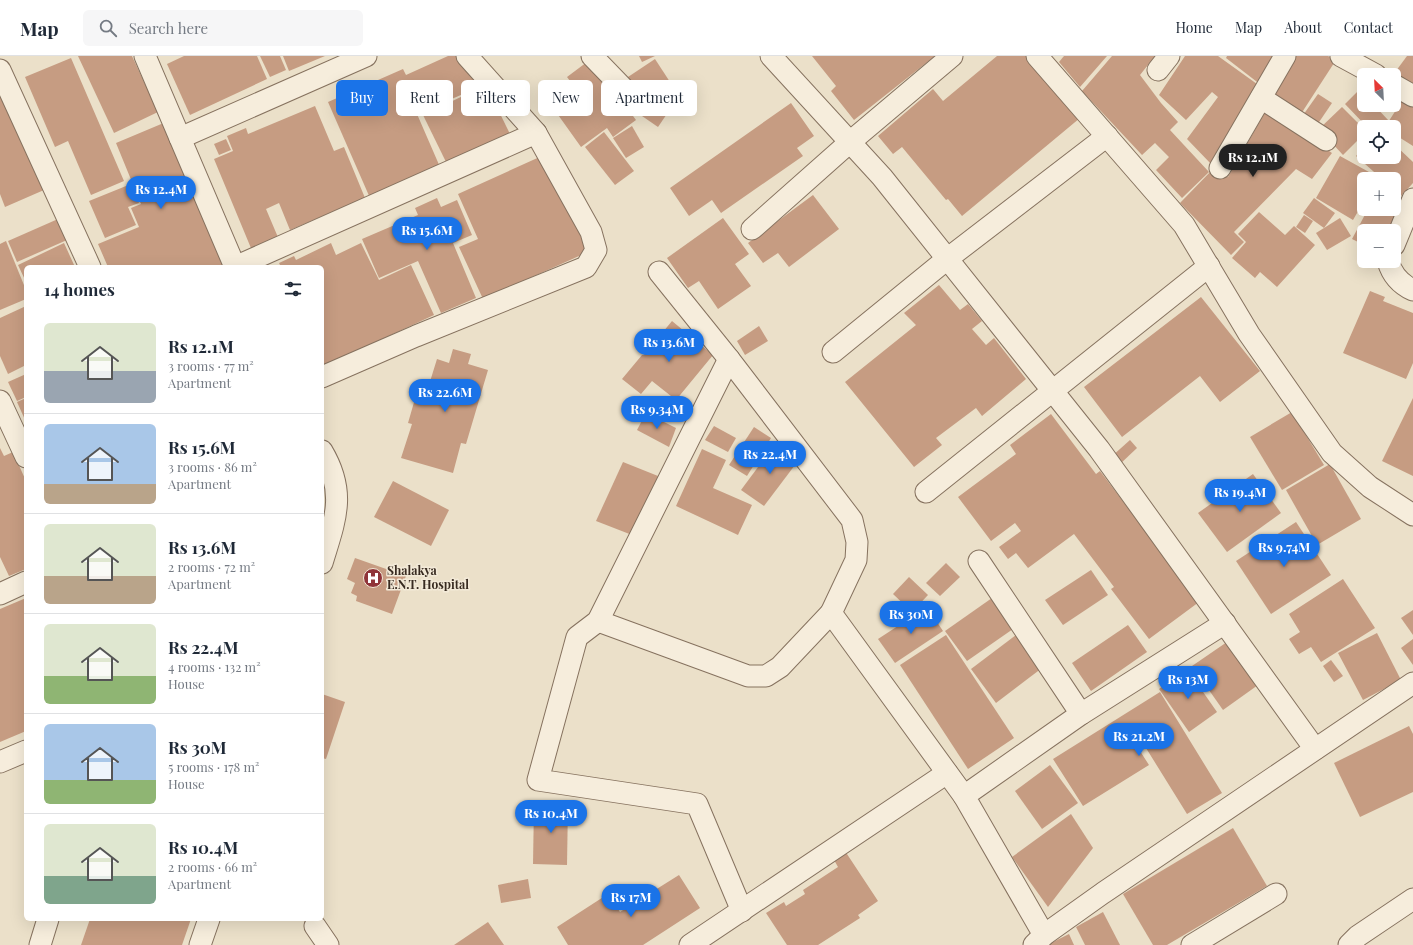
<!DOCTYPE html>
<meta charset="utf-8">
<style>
:root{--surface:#fff;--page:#f6f6f7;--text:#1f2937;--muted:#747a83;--line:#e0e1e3;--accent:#1a73e8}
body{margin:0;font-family:"Playfair Display",serif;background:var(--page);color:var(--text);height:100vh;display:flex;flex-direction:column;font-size:15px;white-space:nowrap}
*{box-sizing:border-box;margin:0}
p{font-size:13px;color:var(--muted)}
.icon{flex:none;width:22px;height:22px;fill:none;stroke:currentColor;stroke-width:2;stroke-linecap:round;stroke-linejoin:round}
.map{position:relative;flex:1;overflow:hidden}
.details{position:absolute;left:24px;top:209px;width:300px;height:656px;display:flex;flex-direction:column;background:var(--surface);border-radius:6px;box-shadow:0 4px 16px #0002}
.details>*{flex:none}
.banner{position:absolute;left:336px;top:24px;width:380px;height:36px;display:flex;gap:8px}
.needle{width:26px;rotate:336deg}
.tools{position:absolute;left:1357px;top:12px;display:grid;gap:8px}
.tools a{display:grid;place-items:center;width:44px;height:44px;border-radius:6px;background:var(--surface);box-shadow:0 4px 16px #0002;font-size:20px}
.price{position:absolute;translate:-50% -34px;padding:0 9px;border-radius:14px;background:var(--accent);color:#fff;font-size:13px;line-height:26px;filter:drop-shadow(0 1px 2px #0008)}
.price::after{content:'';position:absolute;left:50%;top:24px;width:12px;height:9px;margin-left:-6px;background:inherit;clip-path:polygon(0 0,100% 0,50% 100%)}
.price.current{background:#222;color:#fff}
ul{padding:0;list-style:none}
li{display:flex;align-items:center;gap:12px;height:100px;padding:0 20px}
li+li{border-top:1px solid var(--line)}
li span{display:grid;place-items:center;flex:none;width:112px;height:80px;border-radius:6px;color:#555}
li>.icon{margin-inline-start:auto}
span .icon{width:48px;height:48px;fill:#fffc;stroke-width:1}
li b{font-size:17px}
h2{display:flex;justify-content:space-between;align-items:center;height:48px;padding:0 20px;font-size:17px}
.chip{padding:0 14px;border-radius:6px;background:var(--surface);box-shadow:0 4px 16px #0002;font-size:14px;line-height:36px}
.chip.current{background:var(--accent);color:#fff}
header{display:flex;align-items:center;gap:24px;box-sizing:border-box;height:56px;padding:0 20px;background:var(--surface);border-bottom:1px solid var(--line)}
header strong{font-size:19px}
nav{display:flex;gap:22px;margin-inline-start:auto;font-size:14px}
.search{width:280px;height:36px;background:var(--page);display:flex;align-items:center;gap:10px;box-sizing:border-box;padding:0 14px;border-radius:6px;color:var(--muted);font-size:15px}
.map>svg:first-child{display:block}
.building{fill:#c69c82}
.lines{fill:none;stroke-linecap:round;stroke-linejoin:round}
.minor-casing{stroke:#86725f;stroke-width:23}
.minor{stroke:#f6eddc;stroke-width:21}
.labels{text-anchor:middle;stroke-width:3;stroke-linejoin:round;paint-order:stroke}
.poi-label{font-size:12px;font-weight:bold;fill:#382b21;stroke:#f3ead8;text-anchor:start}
</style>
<header>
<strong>Map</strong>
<div class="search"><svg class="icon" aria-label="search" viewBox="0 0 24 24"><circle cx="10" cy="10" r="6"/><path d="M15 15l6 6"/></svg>Search here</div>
<nav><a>Home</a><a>Map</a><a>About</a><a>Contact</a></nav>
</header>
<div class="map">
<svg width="1413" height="889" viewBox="0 0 1413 889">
<rect width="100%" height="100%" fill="#ebe0c9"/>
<g class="building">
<polygon points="78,0 132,0 158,56 114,77"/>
<polygon points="184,0 257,0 267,23 190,59 167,8"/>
<polygon points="260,0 280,0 286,14 270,21"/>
<polygon points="283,0 325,0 289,15"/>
<polygon points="448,0 463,0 477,32 417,58 440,111 370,142 328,46 403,13 406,19"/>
<polygon points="639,0 655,0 642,6"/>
<polygon points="812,0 935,0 854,64 831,35 836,30"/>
<polygon points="997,0 1026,0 1080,62 962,160 948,143 946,144 902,91 893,98 878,80 933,33 943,45"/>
<polygon points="1064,0 1107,0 1080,31 1059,6"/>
<polygon points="1112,0 1155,0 1140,19 1161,47 1178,66 1170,74 1209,116 1182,142 1156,114 1169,101 1155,87 1142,99 1082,35"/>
<polygon points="1185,0 1218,0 1257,28 1212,109 1187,83 1218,41 1212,36 1186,64 1159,39"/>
<polygon points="1227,0 1277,0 1261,29 1226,2"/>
<polygon points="1294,0 1328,0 1336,4 1299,61 1269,38"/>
<polygon points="1407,0 1413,0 1413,34 1393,19"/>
<polygon points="71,2 124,125 91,139 68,85 55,91 25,21"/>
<polygon points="591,3 636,64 613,81 607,72 581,91 556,56 580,38 567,21"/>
<polygon points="655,3 670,26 640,45 625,23"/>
<polygon points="0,28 44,134 5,151 0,138"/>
<polygon points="486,29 510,78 447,108 423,59"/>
<polygon points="1359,34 1364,39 1364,49 1374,49 1389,65 1382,71 1367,71 1345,48"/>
<polygon points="657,38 673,49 658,71 642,60"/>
<polygon points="1318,38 1332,47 1315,72 1301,62"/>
<polygon points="1405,40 1413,45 1413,90 1394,78 1394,71 1385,71"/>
<polygon points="791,47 814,80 797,92 803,100 721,157 712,144 689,160 670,132"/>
<polygon points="315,50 334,95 344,91 365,142 290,174 279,147 266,153 280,186 253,197 214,103 233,95 227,80 246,72 248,78"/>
<polygon points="1342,51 1364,73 1364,78 1343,99 1319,73"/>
<polygon points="1267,53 1332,97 1312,123 1296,113 1234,176 1244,186 1231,199 1180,147 1214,112 1228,121"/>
<polygon points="166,66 224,211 108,211 98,188 139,171 131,152 141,148 116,87"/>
<polygon points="632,70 644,91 626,102 613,82"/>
<polygon points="604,76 634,115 615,129 585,91"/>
<polygon points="226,83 231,94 219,99 214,88"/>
<polygon points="1394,88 1413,106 1413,127 1401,140 1394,134 1394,123 1382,123 1356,100 1364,91 1364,101 1394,101"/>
<polygon points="544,99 588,196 483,243 459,191 478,183 458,138"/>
<polygon points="1340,100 1378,121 1377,123 1364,123 1364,145 1353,164 1316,142"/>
<polygon points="131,128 139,147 128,151 136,169 105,182 89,145"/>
<polygon points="813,139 839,173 789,211 778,197 763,207 748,187"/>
<polygon points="437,142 441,151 457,144 472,179 453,187 476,242 441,257 418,205 379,222 362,183 418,159 415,152"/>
<polygon points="1314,142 1335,157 1324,172 1303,157"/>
<polygon points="1394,143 1407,150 1394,175 1364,175 1364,189 1352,183 1368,153 1394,153"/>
<polygon points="1259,156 1285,179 1294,170 1315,189 1277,231 1260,216 1255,222 1232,202 1246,186 1238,178"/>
<polygon points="1304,159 1313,165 1305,177 1296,171"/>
<polygon points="723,162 749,198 735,208 751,230 718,253 699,225 688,232 667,202"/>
<polygon points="1340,162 1351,180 1327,194 1316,177"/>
<polygon points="58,163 67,184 17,206 8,185"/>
<polygon points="6,185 26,234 26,243 0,254 0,188"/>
<polygon points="64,187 75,211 26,211 26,226 18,209"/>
<polygon points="331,187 336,199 361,187 379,224 411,209 434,259 322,311 322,211 281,211 279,207 294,200 296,204"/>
<polygon points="939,229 960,254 968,248 982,265 972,273 986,289 994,282 1026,323 982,360 976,352 936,382 942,389 914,411 845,326 916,269 904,257"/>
<polygon points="1370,235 1385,241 1383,245 1413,257 1413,307 1406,323 1343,297"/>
<polygon points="1201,241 1260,315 1220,346 1200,320 1122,381 1084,331"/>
<polygon points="26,250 26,309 8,318 0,300 0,262"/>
<polygon points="672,265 713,299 676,344 652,325 641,338 622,323 642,299 644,299"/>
<polygon points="759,270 768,285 745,299 737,285"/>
<polygon points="453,293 471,298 468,308 488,314 466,388 461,387 453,417 401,402 412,368 408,367 419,329 428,332 437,303 449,307"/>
<polygon points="26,318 26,341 17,345 8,326"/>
<polygon points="26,342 26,366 17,346"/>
<polygon points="1413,342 1413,420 1382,405"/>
<polygon points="1292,356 1324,409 1282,434 1250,381"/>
<polygon points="646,357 676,372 669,391 637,374"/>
<polygon points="1051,358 1096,418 1100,415 1199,546 1149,583 1111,533 1114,531 1074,478 1028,512 1016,497 1008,503 999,491 1021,475 1015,467 991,485 958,441 1016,398 1010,389"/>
<polygon points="714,370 736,382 728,396 705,384"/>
<polygon points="754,371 771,382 747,420 729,409"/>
<polygon points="1130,384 1137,392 1119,409 1111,401"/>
<polygon points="775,388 798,405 764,450 741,434"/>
<polygon points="0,392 4,400 13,396 26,425 26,513 9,520 0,501"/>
<polygon points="702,393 726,404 713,432 752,449 738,479 676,450"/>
<polygon points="623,406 658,420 632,479 596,465"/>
<polygon points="1330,408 1361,463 1317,489 1286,434"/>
<polygon points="1253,418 1281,457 1227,496 1198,457"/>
<polygon points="393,425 449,454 431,490 374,461"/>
<polygon points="1296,466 1331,519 1271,558 1236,505"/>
<polygon points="355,502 406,520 392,558 356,545 357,540 351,537 355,527 347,523"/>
<polygon points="946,507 960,521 940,540 926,527"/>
<polygon points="1091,514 1108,539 1063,569 1045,544"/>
<polygon points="909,521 928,539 912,556 893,538"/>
<polygon points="1343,523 1375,572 1321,606 1311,591 1299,598 1289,583 1300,576 1289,558"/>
<polygon points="26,542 26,675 0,686 0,553"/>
<polygon points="992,542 1013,573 967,605 945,575"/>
<polygon points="927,551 943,575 895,607 878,583"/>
<polygon points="1413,554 1413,579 1401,562"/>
<polygon points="1128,569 1147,596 1091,635 1072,607"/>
<polygon points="1377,577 1401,624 1363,644 1338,597"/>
<polygon points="946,579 1014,682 968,713 900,609"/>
<polygon points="1016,579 1042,612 996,647 971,613"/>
<polygon points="1413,583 1413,609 1401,592"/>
<polygon points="1227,586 1258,629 1223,654 1192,610"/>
<polygon points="1331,604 1343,620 1334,626 1323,610"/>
<polygon points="1187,613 1217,656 1189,676 1159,633"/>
<polygon points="1160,636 1222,737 1187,758 1146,692 1140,695 1149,709 1083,750 1053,703"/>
<polygon points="322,638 345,646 326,703 322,702"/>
<polygon points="1409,670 1413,678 1413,736 1360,761 1334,707"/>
<polygon points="1050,709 1078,747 1042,773 1015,735"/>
<polygon points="534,748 568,748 567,809 533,808"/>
<polygon points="1071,758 1093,792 1048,851 1012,801"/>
<polygon points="1233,772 1267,830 1167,889 1153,889 1123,838"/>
<polygon points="845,795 878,845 858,859 860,862 818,889 787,889 766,857 784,846 786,850 805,838 803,834 838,811 833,802"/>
<polygon points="679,819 700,852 643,889 568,889 557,871 608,838 620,856"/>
<polygon points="528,823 531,842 501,847 498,829"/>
<polygon points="1103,856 1120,889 1085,889 1076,871"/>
<polygon points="90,863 191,863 182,889 81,889"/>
<polygon points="488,866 504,889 454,889"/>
<polygon points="1069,878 1074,889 1047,889"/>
</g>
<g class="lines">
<defs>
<g id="minor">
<polyline points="145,0 235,211"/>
<polyline points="592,0 623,32"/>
<polyline points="771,0 882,121 1099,393 1315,693"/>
<polyline points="1037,0 1184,169 1249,278 1332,397 1370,431 1413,459"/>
<polyline points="1341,0 1376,19"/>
<polyline points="0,14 90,211"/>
<polyline points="1158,14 1169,0"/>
<polyline points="1394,29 1413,40"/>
<polyline points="1261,42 1326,84"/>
<polyline points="180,82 366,0"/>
<polyline points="1220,112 1285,0"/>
<polyline points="752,173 850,86 952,0"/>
<polyline points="1394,189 1413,143"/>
<path d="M 1388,205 C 1392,219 1400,228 1413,234"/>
<polyline points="235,211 536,77"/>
<polyline points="659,216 729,303 852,464 857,486 856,504 831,557 964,740"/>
<polyline points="833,296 947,203 1107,80"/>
<polyline points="729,303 598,565 577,581 538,724 697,748 742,855"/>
<polyline points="322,321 416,280 586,211 596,194 591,176 536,77 467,0"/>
<polyline points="0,345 26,401"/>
<path d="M 322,395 C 347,437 335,464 322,507"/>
<polyline points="926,436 1209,210"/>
<polyline points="979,505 1081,658"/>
<polyline points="0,538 26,526"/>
<polyline points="598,565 748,620 766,620 780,611 831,557"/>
<polyline points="0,706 26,695"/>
<polyline points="315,870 328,889"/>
<polyline points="1044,879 964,740 1081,658 1225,567"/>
<polyline points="40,889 48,863"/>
<polyline points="200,889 209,863"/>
<polyline points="690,889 947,717"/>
<polyline points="1034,889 1044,879 1103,837 1413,627"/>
<polyline points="1192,889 1276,838"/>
<polyline points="1349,889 1358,880 1413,843"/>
</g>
</defs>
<use href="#minor" class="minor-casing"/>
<use href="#minor" class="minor"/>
</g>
<defs>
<symbol id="hospital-disc" viewBox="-11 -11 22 22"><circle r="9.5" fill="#903439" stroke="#f3ead8"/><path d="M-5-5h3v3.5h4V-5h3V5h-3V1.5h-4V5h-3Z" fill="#fff"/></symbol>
</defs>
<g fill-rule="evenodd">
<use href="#hospital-disc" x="362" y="511" width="22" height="22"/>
</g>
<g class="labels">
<g class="poi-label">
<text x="387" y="519">Shalakya<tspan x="387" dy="14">E.N.T. Hospital</tspan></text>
</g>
</g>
</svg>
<div class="tools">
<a><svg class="needle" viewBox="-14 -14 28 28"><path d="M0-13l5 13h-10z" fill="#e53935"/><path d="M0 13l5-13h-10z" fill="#747a83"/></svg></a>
<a><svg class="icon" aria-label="locate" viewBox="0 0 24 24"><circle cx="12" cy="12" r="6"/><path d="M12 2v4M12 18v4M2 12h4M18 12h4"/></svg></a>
<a>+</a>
<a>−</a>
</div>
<b class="price current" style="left:1253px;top:122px">Rs 12.1M</b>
<b class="price" style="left:161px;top:154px">Rs 12.4M</b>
<b class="price" style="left:427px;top:195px">Rs 15.6M</b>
<b class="price" style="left:669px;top:307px">Rs 13.6M</b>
<b class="price" style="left:445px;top:357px">Rs 22.6M</b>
<b class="price" style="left:657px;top:374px">Rs 9.34M</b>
<b class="price" style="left:770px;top:419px">Rs 22.4M</b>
<b class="price" style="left:1240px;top:457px">Rs 19.4M</b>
<b class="price" style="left:1284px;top:512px">Rs 9.74M</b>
<b class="price" style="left:911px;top:579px">Rs 30M</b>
<b class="price" style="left:1188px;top:644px">Rs 13M</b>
<b class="price" style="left:1139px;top:701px">Rs 21.2M</b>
<b class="price" style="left:551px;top:778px">Rs 10.4M</b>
<b class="price" style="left:631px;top:862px">Rs 17M</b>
<div class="banner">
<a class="chip current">Buy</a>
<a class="chip">Rent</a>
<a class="chip">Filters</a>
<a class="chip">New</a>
<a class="chip">Apartment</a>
</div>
<section class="details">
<h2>14 homes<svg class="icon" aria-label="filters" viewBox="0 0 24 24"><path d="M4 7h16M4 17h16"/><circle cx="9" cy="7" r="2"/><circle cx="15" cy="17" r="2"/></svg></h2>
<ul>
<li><span style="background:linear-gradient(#dfe7d0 60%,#9aa5b1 0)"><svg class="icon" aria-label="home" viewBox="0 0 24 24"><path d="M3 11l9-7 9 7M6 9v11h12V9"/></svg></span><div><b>Rs 12.1M</b><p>3 rooms · 77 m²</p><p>Apartment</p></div></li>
<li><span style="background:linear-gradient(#a9c7e8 75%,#b9a48a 0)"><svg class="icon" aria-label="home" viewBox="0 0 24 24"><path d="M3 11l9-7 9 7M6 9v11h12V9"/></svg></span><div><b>Rs 15.6M</b><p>3 rooms · 86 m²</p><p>Apartment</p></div></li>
<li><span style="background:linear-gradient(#dfe7d0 65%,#b9a48a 0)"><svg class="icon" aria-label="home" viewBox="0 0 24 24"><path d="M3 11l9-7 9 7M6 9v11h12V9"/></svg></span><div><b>Rs 13.6M</b><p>2 rooms · 72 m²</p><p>Apartment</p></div></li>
<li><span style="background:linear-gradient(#dfe7d0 65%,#8fb573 0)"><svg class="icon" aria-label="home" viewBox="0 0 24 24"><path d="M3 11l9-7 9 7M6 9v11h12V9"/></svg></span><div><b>Rs 22.4M</b><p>4 rooms · 132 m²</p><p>House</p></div></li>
<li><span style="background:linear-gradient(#a9c7e8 70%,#8fb573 0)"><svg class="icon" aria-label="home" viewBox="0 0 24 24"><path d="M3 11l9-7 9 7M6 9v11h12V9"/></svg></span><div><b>Rs 30M</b><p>5 rooms · 178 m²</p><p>House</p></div></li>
<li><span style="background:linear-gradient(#dfe7d0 65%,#7fa58c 0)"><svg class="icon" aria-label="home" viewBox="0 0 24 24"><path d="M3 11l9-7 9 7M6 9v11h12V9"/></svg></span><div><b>Rs 10.4M</b><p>2 rooms · 66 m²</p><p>Apartment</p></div></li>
</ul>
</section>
</div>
